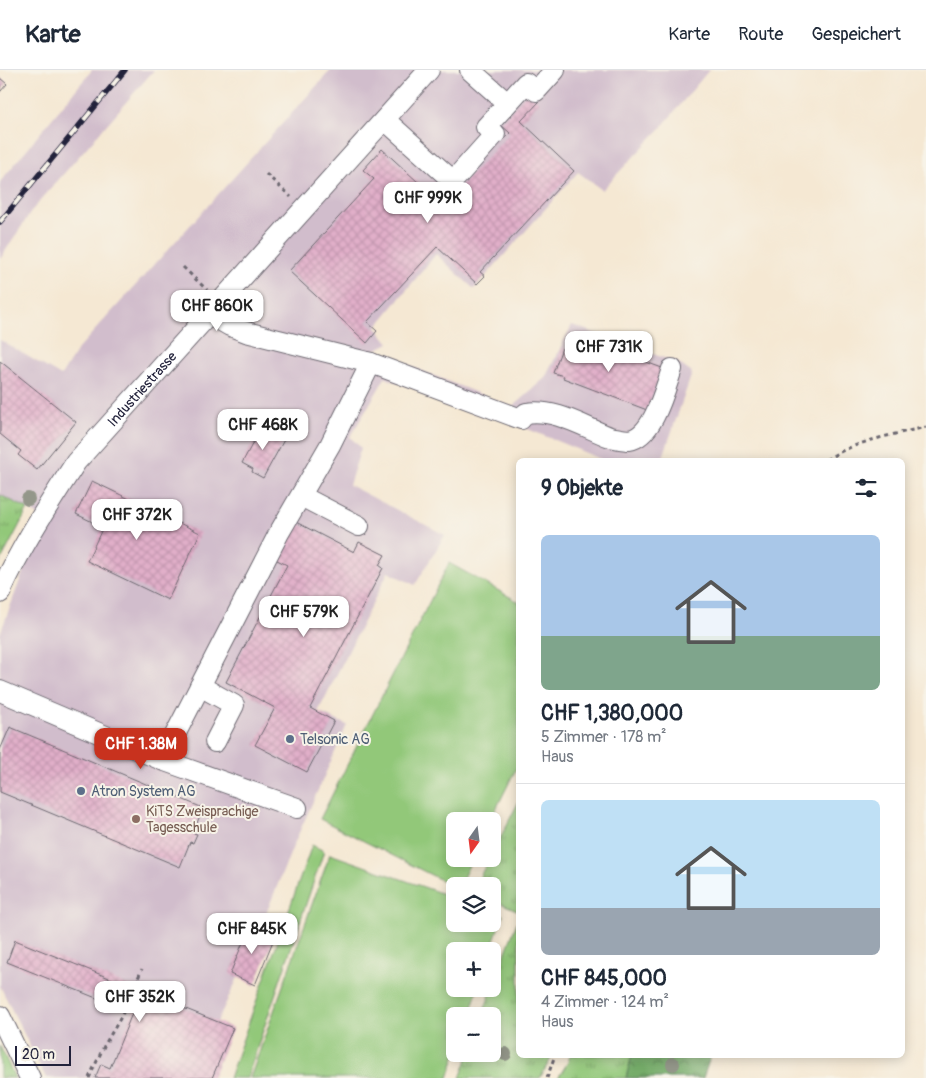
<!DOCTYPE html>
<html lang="de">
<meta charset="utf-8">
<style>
:root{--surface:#fff;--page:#f2f2f3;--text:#1f2937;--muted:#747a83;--line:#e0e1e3;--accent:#c8321e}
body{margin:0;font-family:Pangolin,sans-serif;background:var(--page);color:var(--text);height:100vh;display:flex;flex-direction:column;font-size:19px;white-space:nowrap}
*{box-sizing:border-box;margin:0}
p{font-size:16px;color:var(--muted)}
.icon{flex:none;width:28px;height:28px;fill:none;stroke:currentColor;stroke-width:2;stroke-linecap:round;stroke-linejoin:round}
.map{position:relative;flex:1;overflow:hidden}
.sheet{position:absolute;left:516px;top:388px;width:389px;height:600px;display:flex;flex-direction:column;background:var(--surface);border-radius:8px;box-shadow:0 2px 12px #0003}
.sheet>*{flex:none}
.needle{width:32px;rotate:194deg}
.fabs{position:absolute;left:446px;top:742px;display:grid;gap:10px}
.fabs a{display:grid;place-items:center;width:55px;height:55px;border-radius:8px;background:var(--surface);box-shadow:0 2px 12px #0003;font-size:25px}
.scale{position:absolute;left:15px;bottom:12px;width:56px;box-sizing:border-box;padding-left:5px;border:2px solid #22223b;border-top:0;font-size:14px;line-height:18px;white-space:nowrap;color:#22223b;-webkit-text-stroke:4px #f7f3e8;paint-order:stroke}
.price{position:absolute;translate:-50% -42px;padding:0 11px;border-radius:10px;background:#fff;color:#222;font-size:16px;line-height:32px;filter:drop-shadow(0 1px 2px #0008)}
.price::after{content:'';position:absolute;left:50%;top:30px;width:15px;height:11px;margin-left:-8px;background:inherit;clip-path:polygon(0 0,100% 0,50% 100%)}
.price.current{background:var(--accent);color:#fff}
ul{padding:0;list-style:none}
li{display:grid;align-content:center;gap:10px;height:265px;padding:0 25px}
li+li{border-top:1px solid var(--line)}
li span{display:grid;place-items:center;height:155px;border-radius:8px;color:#555}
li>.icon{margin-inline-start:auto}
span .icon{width:90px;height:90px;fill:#fffc;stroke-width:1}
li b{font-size:21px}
h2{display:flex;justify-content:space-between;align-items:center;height:60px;padding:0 25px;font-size:21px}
header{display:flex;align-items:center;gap:30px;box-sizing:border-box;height:70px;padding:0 25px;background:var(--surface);border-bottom:1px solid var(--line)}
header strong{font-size:24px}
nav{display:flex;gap:28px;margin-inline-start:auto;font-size:18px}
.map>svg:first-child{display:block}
.industrial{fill:#d1bdcc}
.grass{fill:url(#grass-tufts);stroke:#5a755a}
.forest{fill:url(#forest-crowns);stroke:#4c6752}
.pitch{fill:#92c879;stroke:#5a755a}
.building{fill:url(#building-cross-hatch)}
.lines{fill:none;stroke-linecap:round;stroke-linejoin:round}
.minor-casing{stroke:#6c6770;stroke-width:22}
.path{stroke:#6c6770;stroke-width:3;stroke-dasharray:4 4;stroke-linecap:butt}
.minor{stroke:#fff;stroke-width:20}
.rail-casing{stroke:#22223b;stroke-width:5.5}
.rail{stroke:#f7f3e8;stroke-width:4;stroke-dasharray:11;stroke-linecap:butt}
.tree{fill:#94978a}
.service-dot{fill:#5c6f8a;stroke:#f7f3e8;stroke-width:2}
.education-dot{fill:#8d6e63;stroke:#f7f3e8;stroke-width:2}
.labels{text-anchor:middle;stroke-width:4;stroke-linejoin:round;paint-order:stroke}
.street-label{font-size:14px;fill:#22223b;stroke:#f7f3e8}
.service-label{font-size:14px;fill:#4e5e75;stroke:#f7f3e8;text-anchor:start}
.education-label{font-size:14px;fill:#785e54;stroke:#f7f3e8;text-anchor:start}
</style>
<header>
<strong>Karte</strong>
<nav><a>Karte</a><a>Route</a><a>Gespeichert</a></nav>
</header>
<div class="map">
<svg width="926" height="1008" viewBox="0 0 926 1008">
<defs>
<pattern id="grass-tufts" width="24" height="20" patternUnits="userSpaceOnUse" patternTransform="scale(1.25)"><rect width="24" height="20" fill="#92c879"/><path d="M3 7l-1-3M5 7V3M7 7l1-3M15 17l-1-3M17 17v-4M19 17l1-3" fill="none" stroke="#77a264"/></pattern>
<pattern id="forest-crowns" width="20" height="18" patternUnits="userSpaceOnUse" patternTransform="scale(1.25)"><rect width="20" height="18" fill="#75ac69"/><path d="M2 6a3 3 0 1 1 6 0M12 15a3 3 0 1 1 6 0" fill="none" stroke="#608c58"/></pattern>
<pattern id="building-cross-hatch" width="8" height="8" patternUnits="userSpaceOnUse" patternTransform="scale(1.25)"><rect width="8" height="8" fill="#e1afc9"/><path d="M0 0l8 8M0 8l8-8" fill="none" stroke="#c196ae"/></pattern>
</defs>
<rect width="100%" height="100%" fill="#f7f3e8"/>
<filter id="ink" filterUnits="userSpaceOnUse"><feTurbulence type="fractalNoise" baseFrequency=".02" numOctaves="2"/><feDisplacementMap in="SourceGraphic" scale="10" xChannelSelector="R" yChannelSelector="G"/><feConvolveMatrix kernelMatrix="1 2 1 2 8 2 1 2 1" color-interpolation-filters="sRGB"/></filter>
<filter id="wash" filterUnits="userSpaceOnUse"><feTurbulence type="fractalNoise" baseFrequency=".0096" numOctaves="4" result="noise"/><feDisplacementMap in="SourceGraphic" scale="20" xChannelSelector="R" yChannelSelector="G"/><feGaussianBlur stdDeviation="1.12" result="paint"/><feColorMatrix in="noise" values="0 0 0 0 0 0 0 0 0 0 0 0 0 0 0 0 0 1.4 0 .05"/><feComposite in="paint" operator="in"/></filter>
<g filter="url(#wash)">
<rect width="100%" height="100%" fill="#f5e8d3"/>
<g class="industrial">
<polygon points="92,0 154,0 33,139 0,189 0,112"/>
<polygon points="331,0 709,0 660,59 602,120 578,102 474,219 436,184 376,257 389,273 373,281 512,337 545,308 572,255 678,293 692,303 662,390 603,390 513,353 385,308 350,367 361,378 349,415 445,465 415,515 388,502 318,642 347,655 294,774 253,876 216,954 211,1008 46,1008 0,916 0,564 43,448 0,425 0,270 61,306 77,280"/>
</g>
<g class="grass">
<polygon points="0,425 28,439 0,492"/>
<polygon points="519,731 519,841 493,830 492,816 475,816 489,789 492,789 493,782"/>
<polygon points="517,852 519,853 519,985 553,985 540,1008 460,1008 469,984 492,984 492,946 482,946"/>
<polygon points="0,976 15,1008 0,1008"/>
<polygon points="570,985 632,985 626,1008 558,1008 568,992"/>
</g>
<polygon class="forest" points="632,985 711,985 703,1008 626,1008"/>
<g class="pitch">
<polygon points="449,493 519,532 519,693 490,751 455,751 455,789 472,789 459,816 455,817 320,749"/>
<polygon points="312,775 324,781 247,1008 229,1008"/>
<polygon points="330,784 455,828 455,854 492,854 493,841 503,845 490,881 455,881 455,919 478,919 469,946 455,946 455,984 456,984 448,1008 250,1008"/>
</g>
<g id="blocks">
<g class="building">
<polygon points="0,8 7,14 0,22"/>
<polygon points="528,22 539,32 521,51 574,101 480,202 485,206 477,214 437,177 367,252 377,261 367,273 289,201 374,109 363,100 382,79 443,135 510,63 500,54"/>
<polygon points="579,267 662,298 647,340 563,308 564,306 553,303 562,278 573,282"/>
<polygon points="0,291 76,352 37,400 18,385 21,381 0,364"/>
<polygon points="262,356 285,368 263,408 252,402 253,399 242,393"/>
<polygon points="92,411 200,463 168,530 87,491 103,457 76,444"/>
<polygon points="292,450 354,482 359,472 385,485 379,495 383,498 310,638 334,651 307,702 255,675 275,638 226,612 287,495 273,488"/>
<polygon points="10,657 203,738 193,763 197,764 193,773 190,772 180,797 0,722 0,680"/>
<polygon points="250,855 275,866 255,915 230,904"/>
<polygon points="15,870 233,958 212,1008 95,1008 101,994 110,998 135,936 124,931 121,938 7,892"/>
</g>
</g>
</g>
<g filter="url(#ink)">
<use href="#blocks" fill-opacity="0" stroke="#6c6770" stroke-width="1"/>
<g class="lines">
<defs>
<g id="minor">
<polyline points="470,0 507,33"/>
<polyline points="385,50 453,111 495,64 486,57 526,13 536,21 555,0"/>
<path d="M 209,244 L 230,256 L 246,262 L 371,293 L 521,349 L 526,343 C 554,338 584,357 610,367 C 616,368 624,370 629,370 C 653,367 665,319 672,299"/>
<polyline points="301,426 359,456"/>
<path id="s1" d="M 0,523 C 21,476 49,434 76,392 L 429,0"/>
<polyline points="200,616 234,635 215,672"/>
<polyline points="0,621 162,690 297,738"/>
<polyline points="162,690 279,463 330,375 371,293"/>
<polyline points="0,946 30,1008"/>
</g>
</defs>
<use href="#minor" class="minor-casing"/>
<g class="path">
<polyline points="266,104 291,127"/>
<polyline points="183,197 207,220"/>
<path d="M 826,390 C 855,371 892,365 926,357"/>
<polyline points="89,1008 104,976 121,947 142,899"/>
<polyline points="547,1008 555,985"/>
</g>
<use href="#minor" class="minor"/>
<defs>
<polyline id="rail" points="0,152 125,0"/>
</defs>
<use href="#rail" class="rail-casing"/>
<use href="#rail" class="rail"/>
</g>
<g class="tree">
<circle cx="28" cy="429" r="7"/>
<circle cx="505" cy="984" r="7"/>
<circle cx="673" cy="994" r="7"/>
</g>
</g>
<g class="service-dot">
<circle cx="290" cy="669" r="5"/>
<circle cx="81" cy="721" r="5"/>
</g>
<circle class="education-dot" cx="136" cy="749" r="5"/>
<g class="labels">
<g class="street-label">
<text dy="5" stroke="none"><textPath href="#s1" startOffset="250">Industriestrasse</textPath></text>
</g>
<g class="service-label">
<text x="300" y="674">Telsonic AG</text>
<text x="91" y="726">Atron System AG</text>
</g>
<g class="education-label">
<text x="146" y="746">KiTS Zweisprachige<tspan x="146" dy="16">Tagesschule</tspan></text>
</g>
</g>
</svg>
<div class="fabs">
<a><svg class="needle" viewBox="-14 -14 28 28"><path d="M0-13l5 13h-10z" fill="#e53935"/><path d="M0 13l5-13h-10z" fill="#747a83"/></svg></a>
<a><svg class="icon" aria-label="layers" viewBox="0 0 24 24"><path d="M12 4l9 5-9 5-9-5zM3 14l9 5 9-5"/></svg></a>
<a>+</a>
<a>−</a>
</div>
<div class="scale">20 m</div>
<b class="price" style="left:428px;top:154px">CHF 999K</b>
<b class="price" style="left:217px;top:262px">CHF 860K</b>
<b class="price" style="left:609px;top:303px">CHF 731K</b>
<b class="price" style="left:263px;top:381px">CHF 468K</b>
<b class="price" style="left:137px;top:471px">CHF 372K</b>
<b class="price" style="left:304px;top:568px">CHF 579K</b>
<b class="price current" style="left:141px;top:700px">CHF 1.38M</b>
<b class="price" style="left:252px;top:885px">CHF 845K</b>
<b class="price" style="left:140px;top:953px">CHF 352K</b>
<section class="sheet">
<h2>9 Objekte<svg class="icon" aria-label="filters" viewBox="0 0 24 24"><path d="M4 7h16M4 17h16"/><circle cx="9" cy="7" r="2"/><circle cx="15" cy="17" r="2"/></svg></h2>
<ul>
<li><span style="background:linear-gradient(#a9c7e8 65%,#7fa58c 0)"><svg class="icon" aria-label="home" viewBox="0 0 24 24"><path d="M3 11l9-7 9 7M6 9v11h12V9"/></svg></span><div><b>CHF 1,380,000</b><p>5 Zimmer · 178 m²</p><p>Haus</p></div></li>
<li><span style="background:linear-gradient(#bfe0f5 70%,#9aa5b1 0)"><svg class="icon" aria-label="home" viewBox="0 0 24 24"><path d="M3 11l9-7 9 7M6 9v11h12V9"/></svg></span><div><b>CHF 845,000</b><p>4 Zimmer · 124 m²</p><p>Haus</p></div></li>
</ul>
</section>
</div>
